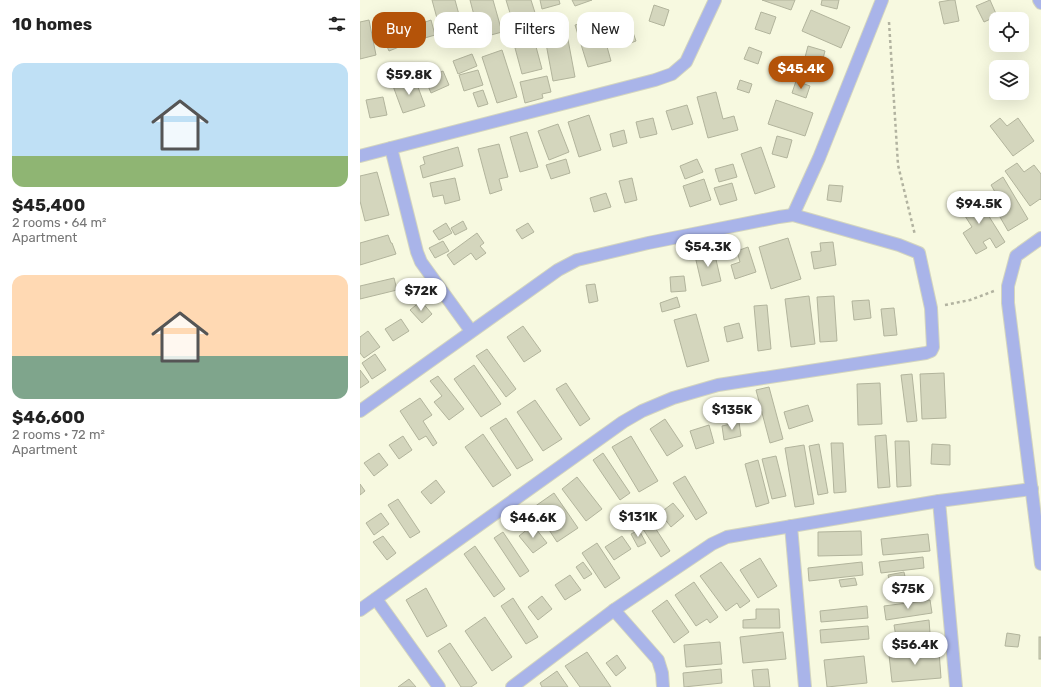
<!DOCTYPE html>
<meta charset="utf-8">
<style>
:root{--surface:#fff;--page:#f2f2f2;--text:#222;--muted:#767676;--accent:#b45309}
body{margin:0;font-family:Rubik,sans-serif;background:var(--page);color:var(--text);height:100vh;display:flex;flex-direction:column;font-size:15px;white-space:nowrap}
*{box-sizing:border-box;margin:0}
p{font-size:13px;color:var(--muted)}
.icon{flex:none;width:22px;height:22px;fill:none;stroke:currentColor;stroke-width:2;stroke-linecap:round;stroke-linejoin:round}
.map{position:relative;flex:1;overflow:hidden}
.panel{display:flex;flex-direction:column;background:var(--surface);width:360px}
.panel>*{flex:none}
.guide{position:absolute;left:12px;top:12px;width:380px;height:36px;display:flex;gap:8px}
.tools{position:absolute;left:629px;top:12px;display:grid;gap:8px}
.tools a{display:grid;place-items:center;width:40px;height:40px;border-radius:8px;background:var(--surface);box-shadow:0 4px 16px #0002;font-size:20px}
.price{position:absolute;translate:-50% -34px;padding:0 9px;border-radius:14px;background:#fff;color:#222;font-size:13px;line-height:26px;filter:drop-shadow(0 1px 2px #0008)}
.price::after{content:'';position:absolute;left:50%;top:24px;width:12px;height:9px;margin-left:-6px;background:inherit;clip-path:polygon(0 0,100% 0,50% 100%)}
.price.active{background:var(--accent);color:#fff}
ul{padding:0;list-style:none}
li{display:grid;align-content:center;gap:8px;height:212px;padding:0 12px}
li span{display:grid;place-items:center;height:124px;border-radius:12px;color:#555}
li>.icon{margin-inline-start:auto}
span .icon{width:72px;height:72px;fill:#fffc;stroke-width:1}
li b{font-size:17px}
h2{display:flex;justify-content:space-between;align-items:center;height:48px;padding:0 12px;font-size:17px}
.pill{padding:0 14px;border-radius:12px;background:var(--surface);box-shadow:0 4px 16px #0002;font-size:14px;line-height:36px}
.pill.active{background:var(--accent);color:#fff}
main{display:flex;flex:1;min-height:0}
.map>svg:first-child{display:block}
.building{fill:#d4d6bd;stroke:#b2b49c}
.lines{fill:none;stroke-linecap:round;stroke-linejoin:round}
.minor-casing{stroke:#d3d5bf;stroke-width:14}
.path{stroke:#b2b3a0;stroke-width:2.5;stroke-dasharray:3 3;stroke-linecap:butt}
.minor{stroke:#a9b4e9;stroke-width:12}
</style>
<main>
<section class="panel">
<h2>10 homes<svg class="icon" aria-label="filters" viewBox="0 0 24 24"><path d="M4 7h16M4 17h16"/><circle cx="9" cy="7" r="2"/><circle cx="15" cy="17" r="2"/></svg></h2>
<ul>
<li><span style="background:linear-gradient(#bfe0f5 75%,#8fb573 0)"><svg class="icon" aria-label="home" viewBox="0 0 24 24"><path d="M3 11l9-7 9 7M6 9v11h12V9"/></svg></span><div><b>$45,400</b><p>2 rooms · 64 m²</p><p>Apartment</p></div></li>
<li><span style="background:linear-gradient(#ffd9b3 65%,#7fa58c 0)"><svg class="icon" aria-label="home" viewBox="0 0 24 24"><path d="M3 11l9-7 9 7M6 9v11h12V9"/></svg></span><div><b>$46,600</b><p>2 rooms · 72 m²</p><p>Apartment</p></div></li>
</ul>
</section>
<div class="map">
<svg width="681" height="687" viewBox="0 0 681 687">
<rect width="100%" height="100%" fill="#f7f9e0"/>
<g class="building">
<polygon points="72,0 95,0 104,33 90,37 85,20 78,22"/>
<polygon points="110,0 133,0 142,32 120,38"/>
<polygon points="146,0 171,0 177,19 154,26"/>
<polygon points="180,0 199,0 200,4 182,9"/>
<polygon points="212,0 232,0 215,6"/>
<polygon points="402,0 435,0 431,10"/>
<polygon points="462,0 479,0 477,9 461,5"/>
<polygon points="591,0 595,0 599,21 584,24 579,2"/>
<polygon points="630,0 637,16 624,22 616,6"/>
<polygon points="294,5 309,10 304,26 289,21"/>
<polygon points="451,10 490,27 481,48 442,31"/>
<polygon points="401,12 416,17 410,34 395,29"/>
<polygon points="239,18 251,61 228,67 215,25"/>
<polygon points="9,20 16,55 0,59 0,22"/>
<polygon points="71,20 75,35 58,40 54,26"/>
<polygon points="270,24 276,41 260,47 254,30"/>
<polygon points="206,29 215,77 193,81 184,33"/>
<polygon points="39,34 44,45 29,51 24,40"/>
<polygon points="175,43 182,69 162,74 155,48"/>
<polygon points="448,46 465,51 460,70 443,65"/>
<polygon points="389,47 402,52 398,64 384,59"/>
<polygon points="142,50 157,97 137,103 122,57"/>
<polygon points="112,54 117,66 98,74 93,61"/>
<polygon points="118,70 123,85 104,91 99,75"/>
<polygon points="83,71 89,85 71,93 65,79"/>
<polygon points="187,76 191,92 182,94 183,98 165,103 160,82"/>
<polygon points="55,79 65,106 43,113 33,86"/>
<polygon points="380,80 392,84 389,93 377,89"/>
<polygon points="436,81 450,86 446,98 432,93"/>
<polygon points="123,90 128,104 118,107 113,93"/>
<polygon points="356,92 363,119 374,116 378,130 348,138 337,97"/>
<polygon points="23,97 27,115 10,118 6,100"/>
<polygon points="416,100 453,113 445,136 408,124"/>
<polygon points="327,105 333,124 312,130 306,111"/>
<polygon points="229,115 241,150 219,157 208,122"/>
<polygon points="293,118 297,134 280,138 276,122"/>
<polygon points="640,118 647,126 658,118 674,141 653,156 630,126"/>
<polygon points="198,124 209,152 189,160 178,131"/>
<polygon points="264,130 267,143 253,147 250,134"/>
<polygon points="167,132 178,167 160,172 150,137"/>
<polygon points="417,136 432,140 427,158 412,154"/>
<polygon points="139,144 148,177 139,179 142,190 130,194 118,149"/>
<polygon points="98,147 103,166 63,178 60,166 65,164 63,157"/>
<polygon points="401,147 415,187 395,194 381,154"/>
<polygon points="206,159 210,173 191,179 186,165"/>
<polygon points="337,159 343,172 325,179 320,166"/>
<polygon points="657,163 664,172 674,165 681,174 681,200 680,199 670,206 645,171"/>
<polygon points="373,164 377,177 359,182 355,169"/>
<polygon points="17,172 29,215 5,221 0,201 0,176"/>
<polygon points="643,177 668,219 648,231 628,196 635,192 631,185"/>
<polygon points="95,178 100,200 85,204 83,195 73,197 70,183"/>
<polygon points="272,178 277,200 265,203 259,181"/>
<polygon points="344,179 351,200 330,207 323,186"/>
<polygon points="372,183 377,200 360,205 354,188"/>
<polygon points="469,185 483,186 481,202 467,200"/>
<polygon points="246,193 251,207 234,212 230,198"/>
<polygon points="615,194 645,242 636,248 630,238 623,242 627,248 616,254 603,233 612,227 598,205"/>
<polygon points="103,221 107,229 95,235 91,228"/>
<polygon points="86,223 92,233 79,240 73,231"/>
<polygon points="168,223 174,232 162,239 156,230"/>
<polygon points="117,233 124,243 120,246 126,253 116,260 111,253 94,265 87,255"/>
<polygon points="28,235 31,243 32,243 36,254 0,265 0,243"/>
<polygon points="428,238 441,279 411,289 399,247"/>
<polygon points="83,241 89,251 75,258 69,248"/>
<polygon points="473,242 476,265 454,269 451,252 461,251 460,243"/>
<polygon points="388,247 396,272 375,279 371,265 380,262 377,251"/>
<polygon points="354,251 361,281 342,286 335,256"/>
<polygon points="324,276 326,291 311,292 310,277"/>
<polygon points="34,278 37,290 0,299 0,286"/>
<polygon points="235,284 238,301 229,303 226,285"/>
<polygon points="449,296 455,344 431,347 425,299"/>
<polygon points="474,296 477,341 460,342 457,297"/>
<polygon points="317,297 320,307 302,312 300,303"/>
<polygon points="509,300 511,318 494,320 492,301"/>
<polygon points="61,301 72,314 62,323 50,310"/>
<polygon points="407,305 411,349 398,351 394,306"/>
<polygon points="534,308 537,335 524,336 521,309"/>
<polygon points="336,314 349,361 327,367 314,320"/>
<polygon points="41,319 49,331 33,341 25,329"/>
<polygon points="379,323 383,338 367,342 364,327"/>
<polygon points="163,326 181,351 164,362 147,337"/>
<polygon points="8,331 20,347 4,358 0,353 0,337"/>
<polygon points="127,349 156,389 146,397 116,356"/>
<polygon points="15,354 26,370 12,379 2,363"/>
<polygon points="114,365 141,404 121,417 94,379"/>
<polygon points="0,370 9,382 0,388"/>
<polygon points="584,373 586,418 562,419 560,374"/>
<polygon points="552,374 557,421 547,422 541,375"/>
<polygon points="78,376 104,409 89,420 74,402 82,396 70,381"/>
<polygon points="206,383 230,419 220,426 196,389"/>
<polygon points="520,383 522,424 498,425 497,384"/>
<polygon points="409,387 423,439 410,443 396,390"/>
<polygon points="60,398 72,415 63,421 77,443 73,446 66,436 59,440 40,411"/>
<polygon points="175,400 202,439 183,451 157,412"/>
<polygon points="448,405 453,421 429,429 424,412"/>
<polygon points="146,418 173,460 157,469 130,428"/>
<polygon points="305,419 323,446 307,456 290,429"/>
<polygon points="379,422 381,436 364,440 362,426"/>
<polygon points="349,425 354,443 336,449 330,431"/>
<polygon points="123,434 151,475 133,487 105,447"/>
<polygon points="526,435 530,487 518,488 515,436"/>
<polygon points="43,436 52,450 39,459 29,445"/>
<polygon points="271,436 298,481 279,492 252,447"/>
<polygon points="535,441 549,441 551,486 537,487"/>
<polygon points="471,443 483,443 486,492 474,493"/>
<polygon points="459,444 468,493 458,495 449,446"/>
<polygon points="572,444 590,445 590,465 571,464"/>
<polygon points="444,445 454,504 435,507 425,448"/>
<polygon points="19,453 28,465 14,476 4,463"/>
<polygon points="243,453 270,493 260,500 233,460"/>
<polygon points="416,456 426,496 412,499 402,459"/>
<polygon points="398,460 409,503 396,507 385,464"/>
<polygon points="325,476 347,513 336,520 313,483"/>
<polygon points="217,477 242,509 226,521 202,489"/>
<polygon points="76,480 85,492 71,504 61,492"/>
<polygon points="0,484 5,491 0,495"/>
<polygon points="194,493 218,528 197,542 174,507"/>
<polygon points="38,499 60,532 50,538 28,505"/>
<polygon points="313,503 324,516 311,527 300,513"/>
<polygon points="283,509 310,551 301,557 274,515"/>
<polygon points="21,513 29,524 14,535 6,523"/>
<polygon points="173,525 187,543 173,553 159,536"/>
<polygon points="279,530 286,543 278,547 271,534"/>
<polygon points="501,531 502,555 458,556 458,532"/>
<polygon points="143,532 169,571 160,577 134,538"/>
<polygon points="568,534 570,551 523,555 521,539"/>
<polygon points="23,536 36,553 27,560 13,542"/>
<polygon points="262,536 271,549 254,560 245,547"/>
<polygon points="237,543 260,578 245,588 222,553"/>
<polygon points="115,546 145,589 134,597 104,554"/>
<polygon points="563,557 564,568 521,573 519,562"/>
<polygon points="400,558 417,586 398,598 380,570"/>
<polygon points="223,562 232,574 224,579 216,567"/>
<polygon points="361,562 390,601 380,608 377,603 366,611 340,576"/>
<polygon points="502,562 503,575 449,581 448,568"/>
<polygon points="544,572 546,581 530,583 528,575"/>
<polygon points="210,575 221,590 205,600 195,585"/>
<polygon points="495,578 497,585 481,587 479,580"/>
<polygon points="334,582 358,617 350,623 347,619 336,626 315,595"/>
<polygon points="66,588 87,626 67,637 46,600"/>
<polygon points="182,596 192,609 178,620 168,607"/>
<polygon points="153,598 178,637 166,644 141,606"/>
<polygon points="307,600 329,632 314,643 292,611"/>
<polygon points="570,600 572,613 526,620 524,606"/>
<polygon points="507,606 508,618 461,622 460,611"/>
<polygon points="396,609 419,609 420,628 383,628 383,620 396,619"/>
<polygon points="125,617 152,657 132,671 105,631"/>
<polygon points="569,620 570,633 536,637 534,625"/>
<polygon points="508,626 509,639 461,643 460,630"/>
<polygon points="423,632 426,659 383,663 380,637"/>
<polygon points="647,633 660,635 658,647 645,646"/>
<rect x="679" y="637" width="2" height="22"/>
<polygon points="360,642 362,664 326,667 324,645"/>
<polygon points="90,643 117,683 111,687 101,687 78,651"/>
<polygon points="579,651 581,678 532,682 529,655"/>
<polygon points="227,652 251,687 220,687 205,666"/>
<polygon points="257,655 266,668 256,676 246,663"/>
<polygon points="504,656 507,683 467,687 464,660"/>
<polygon points="361,669 362,683 324,687 323,673"/>
<polygon points="408,669 410,687 394,687 392,670"/>
<polygon points="197,671 208,687 182,687 180,683"/>
<polygon points="49,679 56,687 38,687"/>
</g>
<g class="lines">
<defs>
<g id="minor">
<polyline points="679,0 681,3"/>
<polyline points="31,148 57,252 61,262 111,331"/>
<polyline points="0,156 295,80 312,74 326,62 355,0"/>
<polyline points="433,215 459,158 522,0"/>
<polyline points="681,238 656,256 648,286 648,303 681,564"/>
<polyline points="0,411 198,270 217,260 288,243 419,217 433,215 539,245 559,253 571,308 573,347 571,351 566,353 358,385 313,398 282,411 263,422 0,610"/>
<polyline points="579,501 596,687"/>
<polyline points="431,526 445,687"/>
<polyline points="16,599 79,687"/>
<polyline points="254,610 298,660 302,673 303,687"/>
<polyline points="152,687 254,610 352,544 367,537 579,501 672,489"/>
</g>
</defs>
<use href="#minor" class="minor-casing"/>
<g class="path">
<polyline points="529,22 538,165 555,235"/>
<polyline points="585,305 610,300 634,291"/>
</g>
<use href="#minor" class="minor"/>
</g>
</svg>
<div class="tools">
<a><svg class="icon" aria-label="locate" viewBox="0 0 24 24"><circle cx="12" cy="12" r="6"/><path d="M12 2v4M12 18v4M2 12h4M18 12h4"/></svg></a>
<a><svg class="icon" aria-label="layers" viewBox="0 0 24 24"><path d="M12 4l9 5-9 5-9-5zM3 14l9 5 9-5"/></svg></a>
</div>
<b class="price active" style="left:441px;top:90px">$45.4K</b>
<b class="price" style="left:49px;top:96px">$59.8K</b>
<b class="price" style="left:619px;top:225px">$94.5K</b>
<b class="price" style="left:348px;top:268px">$54.3K</b>
<b class="price" style="left:61px;top:312px">$72K</b>
<b class="price" style="left:372px;top:431px">$135K</b>
<b class="price" style="left:278px;top:538px">$131K</b>
<b class="price" style="left:173px;top:539px">$46.6K</b>
<b class="price" style="left:548px;top:610px">$75K</b>
<b class="price" style="left:555px;top:666px">$56.4K</b>
<div class="guide">
<a class="pill active">Buy</a>
<a class="pill">Rent</a>
<a class="pill">Filters</a>
<a class="pill">New</a>
</div>
</div>
</main>
